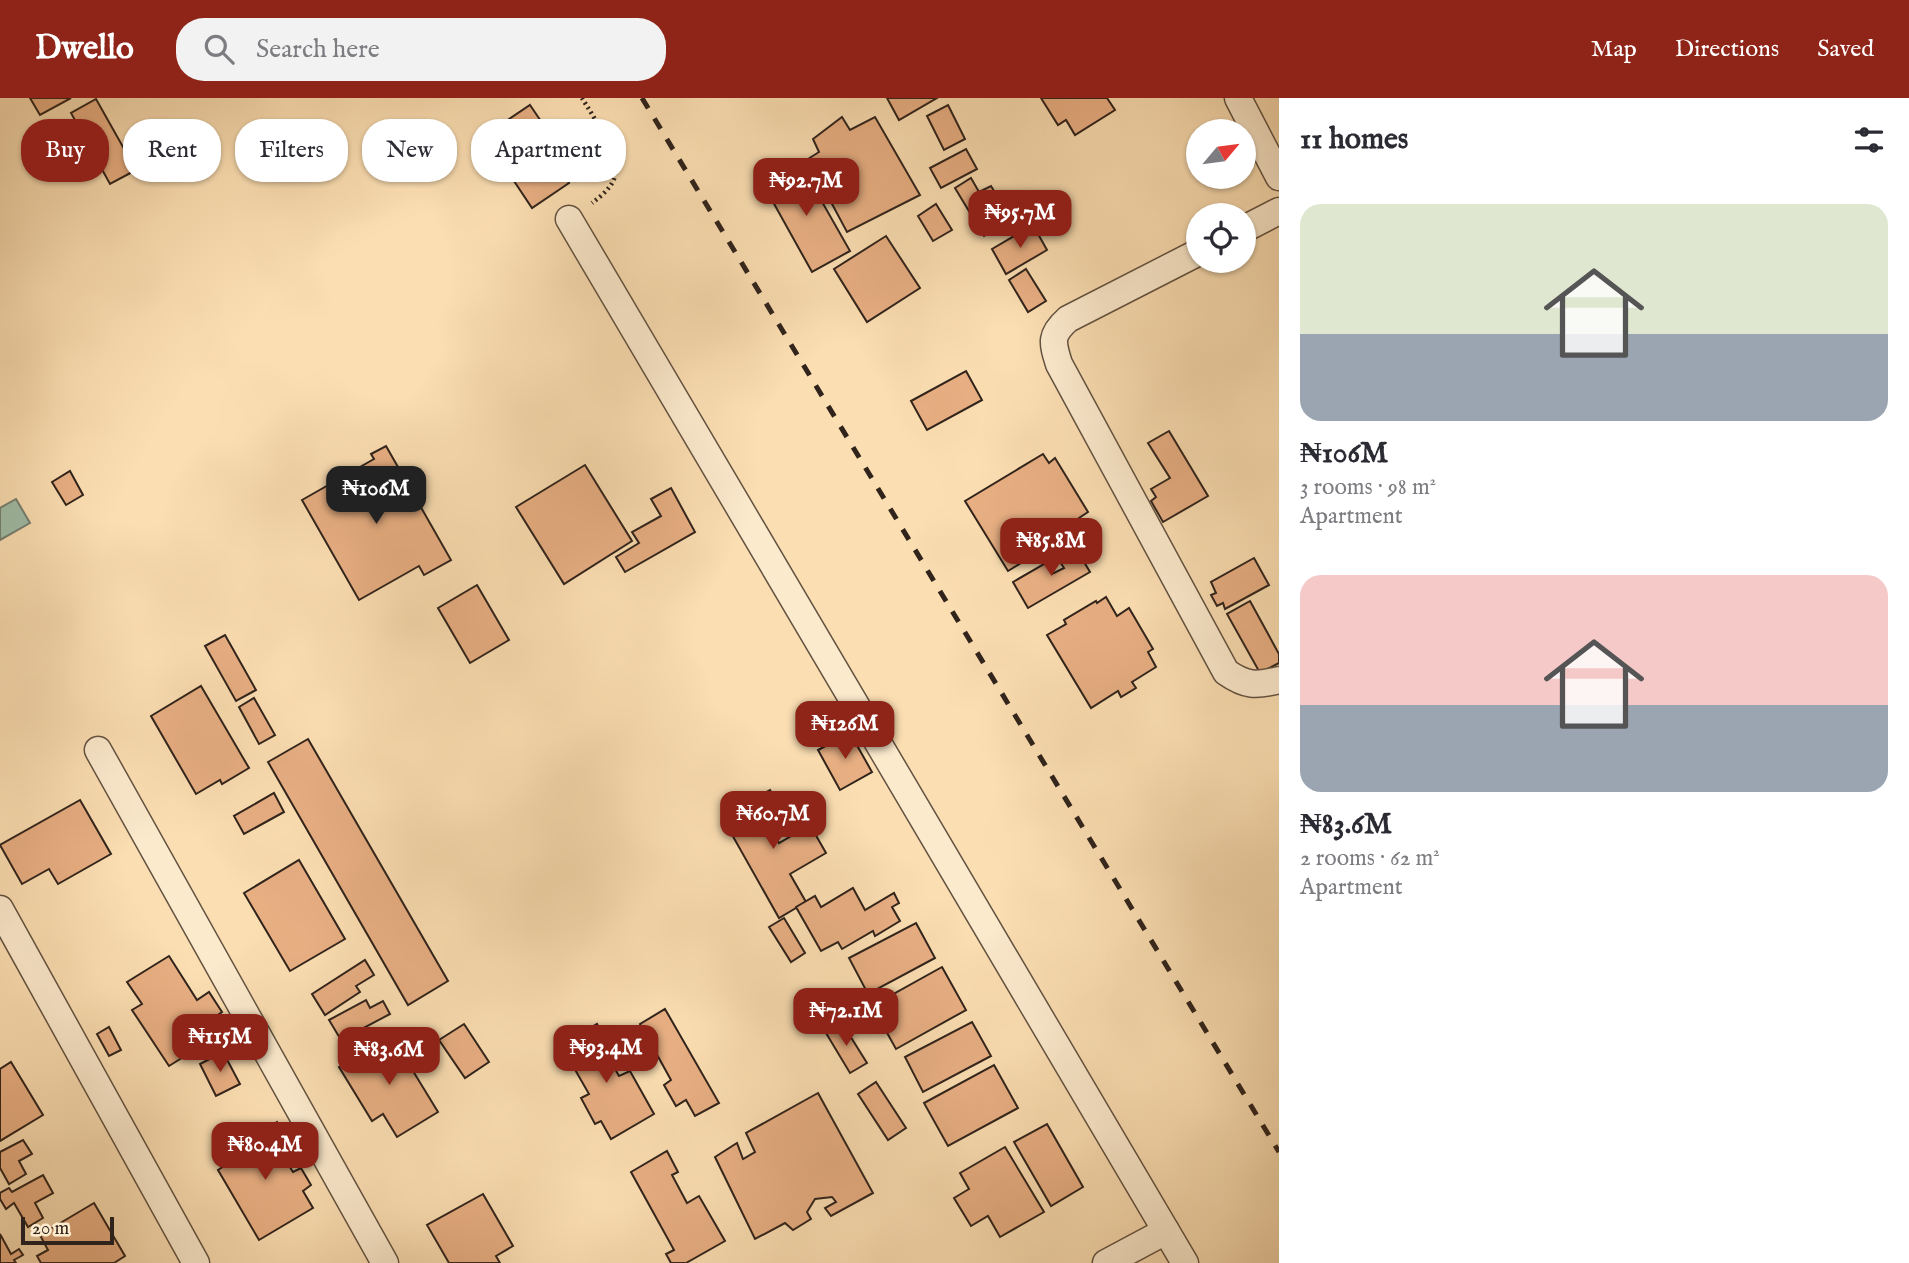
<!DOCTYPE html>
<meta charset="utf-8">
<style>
:root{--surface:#fff;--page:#f2f2f3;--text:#2b2b33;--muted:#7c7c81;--accent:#8f2418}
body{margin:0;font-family:"IM FELL English",serif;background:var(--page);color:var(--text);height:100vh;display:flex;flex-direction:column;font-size:26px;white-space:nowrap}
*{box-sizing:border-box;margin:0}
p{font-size:23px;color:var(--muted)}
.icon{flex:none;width:38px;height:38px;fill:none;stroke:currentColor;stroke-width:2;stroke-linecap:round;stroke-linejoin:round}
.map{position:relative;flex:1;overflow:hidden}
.panel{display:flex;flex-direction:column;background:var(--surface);width:630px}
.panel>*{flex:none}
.banner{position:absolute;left:21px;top:21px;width:665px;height:63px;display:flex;gap:14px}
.needle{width:46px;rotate:61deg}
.tools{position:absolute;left:1186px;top:21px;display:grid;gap:14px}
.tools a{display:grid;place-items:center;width:70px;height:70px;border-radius:50%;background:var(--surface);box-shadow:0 2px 5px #0004;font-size:35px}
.scale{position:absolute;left:21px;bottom:18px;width:93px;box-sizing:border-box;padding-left:7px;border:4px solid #30231b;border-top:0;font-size:19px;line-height:24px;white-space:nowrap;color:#30231b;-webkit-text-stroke:5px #fceacd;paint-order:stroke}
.price{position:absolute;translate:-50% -60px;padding:0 16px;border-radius:14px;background:var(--accent);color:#fff;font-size:23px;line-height:46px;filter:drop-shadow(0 2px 4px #0008)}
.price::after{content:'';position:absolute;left:50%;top:42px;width:21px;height:16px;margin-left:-10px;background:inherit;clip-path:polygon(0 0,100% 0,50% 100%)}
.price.on{background:#222;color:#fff}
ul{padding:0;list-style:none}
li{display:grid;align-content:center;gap:14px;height:371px;padding:0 21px}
li span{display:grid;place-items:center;height:217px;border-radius:21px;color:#555}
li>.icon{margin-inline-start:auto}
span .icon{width:126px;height:126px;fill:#fffc;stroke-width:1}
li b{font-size:30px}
h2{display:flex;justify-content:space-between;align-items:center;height:84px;padding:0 21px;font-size:30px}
.tag{padding:0 24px;border-radius:28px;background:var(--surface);box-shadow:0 2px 5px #0004;font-size:24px;line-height:63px}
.tag.on{background:var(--accent);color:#fff}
header{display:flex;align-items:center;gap:42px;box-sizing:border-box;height:98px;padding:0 35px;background:var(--accent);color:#fff}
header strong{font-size:33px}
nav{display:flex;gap:38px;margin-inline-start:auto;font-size:24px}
.search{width:490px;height:63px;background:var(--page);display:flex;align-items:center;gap:18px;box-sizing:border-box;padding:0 24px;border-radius:28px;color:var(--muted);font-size:26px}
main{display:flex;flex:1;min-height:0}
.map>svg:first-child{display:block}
.water{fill:#9fbda8;stroke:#737f70;stroke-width:2}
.building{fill:#e8af83;stroke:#30231b;stroke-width:2}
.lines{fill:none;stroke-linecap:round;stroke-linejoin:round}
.street-casing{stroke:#635241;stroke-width:29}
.path{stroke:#30231b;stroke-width:4.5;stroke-dasharray:2 3.5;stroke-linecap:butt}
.street{stroke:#fceacd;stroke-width:26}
.rail{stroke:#30231b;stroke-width:5;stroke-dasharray:12 12;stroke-linecap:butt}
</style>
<header>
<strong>Dwello</strong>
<div class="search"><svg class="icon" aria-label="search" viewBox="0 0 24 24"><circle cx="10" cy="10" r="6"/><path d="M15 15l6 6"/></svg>Search here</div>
<nav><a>Map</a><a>Directions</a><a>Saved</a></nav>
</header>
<main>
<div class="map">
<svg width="1279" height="1165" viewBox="0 0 1279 1165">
<rect width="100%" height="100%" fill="#fbdeb2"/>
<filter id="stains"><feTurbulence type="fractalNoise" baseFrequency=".00286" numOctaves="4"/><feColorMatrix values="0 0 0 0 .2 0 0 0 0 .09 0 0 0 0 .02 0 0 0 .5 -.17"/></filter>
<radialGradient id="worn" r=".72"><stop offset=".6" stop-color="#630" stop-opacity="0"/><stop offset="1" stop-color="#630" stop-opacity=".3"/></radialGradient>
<polygon class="water" points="16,401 30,425 0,442 0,410"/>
<g class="building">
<polygon points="30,0 71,0 40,17"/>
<polygon points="887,0 937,0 899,22"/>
<polygon points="1041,0 1107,0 1115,12 1075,37 1066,22 1058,27"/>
<polygon points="96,1 136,72 110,86 71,15"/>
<polygon points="530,7 568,63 558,69 569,85 532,110 484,38"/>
<polygon points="948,7 965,41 944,52 927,18"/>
<polygon points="842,19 850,32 875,19 920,97 847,134 808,61 819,54 813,41"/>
<polygon points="966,51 977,71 941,90 930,70"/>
<polygon points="800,65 850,153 812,174 763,86"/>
<polygon points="971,80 979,94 991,88 1004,109 1007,106 1018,123 1014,125 1017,131 1009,135 1007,131 1002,134 999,129 984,138 955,90"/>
<polygon points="936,106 952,132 933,143 918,118"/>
<polygon points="1033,127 1047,152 1006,176 992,151"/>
<polygon points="886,138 920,190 867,224 834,171"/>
<polygon points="1026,171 1046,203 1028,214 1009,182"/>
<polygon points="966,273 982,302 927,332 911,303"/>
<polygon points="1169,333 1208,398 1163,424 1151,403 1156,399 1151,391 1170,380 1148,345"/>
<polygon points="386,348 451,462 424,477 419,468 359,502 302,402 374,361 371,356"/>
<polygon points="1043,356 1049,365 1055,360 1088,414 1073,424 1077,431 1008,473 965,403"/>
<polygon points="585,367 632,443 564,486 516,409"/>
<polygon points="70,373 83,397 66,407 52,384"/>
<polygon points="671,390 695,434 625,474 616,459 639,445 632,434 661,418 651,401"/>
<polygon points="1075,449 1090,474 1028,510 1013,484 1046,465 1052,476 1064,470 1057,459"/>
<polygon points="1254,460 1269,487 1225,511 1223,505 1217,508 1211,497 1216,495 1211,484"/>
<polygon points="477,487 509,542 470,565 438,510"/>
<polygon points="1106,499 1117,518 1129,510 1153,551 1148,554 1156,569 1132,584 1136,590 1121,599 1118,593 1091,610 1047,537 1066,526 1064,522 1096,503 1097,505"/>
<polygon points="1250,503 1279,556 1279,565 1260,575 1227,516"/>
<polygon points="225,537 256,592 236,603 205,548"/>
<polygon points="201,588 249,670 222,686 220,682 196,696 151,618"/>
<polygon points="254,600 275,637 259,646 239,609"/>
<polygon points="850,635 872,674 840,692 818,652"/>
<polygon points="308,641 448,883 408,907 268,664"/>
<polygon points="770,692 784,716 768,725 779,745 810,727 826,755 790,776 806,804 779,820 722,719"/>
<polygon points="274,695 284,714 244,736 234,718"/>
<polygon points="80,702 111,756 58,786 49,771 22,786 0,747"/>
<polygon points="299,762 345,841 290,873 244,795"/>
<polygon points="853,790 865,812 894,795 899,805 892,809 900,823 875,838 873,833 842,851 838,844 821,853 796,809 815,798 821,809"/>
<polygon points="784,820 805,855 791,864 769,829"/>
<polygon points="916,825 935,860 868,896 849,860"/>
<polygon points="169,858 197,902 209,894 222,914 208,924 217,938 169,968 132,912 142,906 127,884"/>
<polygon points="365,862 374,877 356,888 360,894 325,917 312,896"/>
<polygon points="942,869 966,912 896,951 872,908"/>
<polygon points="366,902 370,910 383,903 390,916 341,942 329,922"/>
<polygon points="665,911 719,1005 695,1018 686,1002 676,1008 664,987 671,982 640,926"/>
<polygon points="972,924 991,958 923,994 905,959"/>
<polygon points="842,925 867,965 850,975 826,935"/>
<polygon points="464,926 489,964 465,980 439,942"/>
<polygon points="597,926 607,945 602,948 619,978 630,973 654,1016 611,1041 601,1023 595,1026 581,1000 589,996 561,947"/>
<polygon points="109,929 121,952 109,958 97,936"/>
<polygon points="391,937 438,1014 397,1039 383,1016 372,1023 339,969"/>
<polygon points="223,954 240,986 216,998 200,966"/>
<polygon points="11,964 43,1017 0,1043 0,971"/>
<polygon points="994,967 1018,1010 948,1048 924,1005"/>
<polygon points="876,984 906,1030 888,1042 858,996"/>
<polygon points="818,995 873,1095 831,1118 825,1110 836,1104 832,1099 815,1101 807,1114 811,1121 793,1132 785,1125 755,1141 715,1059 737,1045 743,1061 755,1054 746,1035"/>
<polygon points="277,1024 289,1043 278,1050 293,1074 301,1070 311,1087 303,1093 313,1110 259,1142 218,1072 227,1066 221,1056"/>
<polygon points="1047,1026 1083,1089 1051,1108 1014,1044"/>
<polygon points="23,1042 32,1056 19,1063 26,1076 9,1086 0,1070 0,1054"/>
<polygon points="1005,1049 1044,1114 1000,1139 988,1118 971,1128 954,1100 969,1091 960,1075"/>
<polygon points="667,1053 678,1074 672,1077 687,1105 699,1098 725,1143 686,1165 671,1165 666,1156 674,1152 631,1074"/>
<polygon points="43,1077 53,1095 35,1105 43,1120 28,1129 14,1105 6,1111 0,1101 0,1095 9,1090 12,1094"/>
<polygon points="483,1096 513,1148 496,1158 500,1165 449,1165 427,1127"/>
<polygon points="94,1105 125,1158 114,1165 41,1165 37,1158 48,1152 40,1137"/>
<polygon points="0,1136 11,1156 19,1151 23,1157 14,1162 16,1165 0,1165"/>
</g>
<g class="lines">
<defs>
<g id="street">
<polyline points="1238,0 1279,79"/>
<polyline points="569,121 1185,1165"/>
<polyline points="1244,131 1279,113"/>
<path d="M 1199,154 L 1068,221 C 1050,237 1052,244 1059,266 L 1226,574 C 1246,588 1256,588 1279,582"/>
<polyline points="98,652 385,1165"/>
<polyline points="0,811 196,1165"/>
<polyline points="1106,1165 1166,1133"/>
</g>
</defs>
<use href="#street" class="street-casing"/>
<path class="path" d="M 582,0 C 593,18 621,60 614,81 C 610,91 600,99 592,105"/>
<use href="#street" class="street"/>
<polyline class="rail" points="642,0 1279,1054"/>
</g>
<rect width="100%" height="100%" filter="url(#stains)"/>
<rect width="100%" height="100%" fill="url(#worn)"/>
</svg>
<div class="tools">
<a><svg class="needle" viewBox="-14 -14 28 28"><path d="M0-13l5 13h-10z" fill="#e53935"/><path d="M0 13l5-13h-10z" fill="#7c7c81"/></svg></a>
<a><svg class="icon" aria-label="locate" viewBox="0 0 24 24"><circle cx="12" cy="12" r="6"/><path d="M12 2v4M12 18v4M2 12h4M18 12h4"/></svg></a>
</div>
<div class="scale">20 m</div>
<b class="price" style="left:806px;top:120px">₦92.7M</b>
<b class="price" style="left:1020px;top:152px">₦95.7M</b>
<b class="price on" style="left:376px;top:428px">₦106M</b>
<b class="price" style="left:1051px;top:480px">₦85.8M</b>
<b class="price" style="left:845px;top:663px">₦126M</b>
<b class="price" style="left:773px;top:753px">₦60.7M</b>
<b class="price" style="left:846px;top:950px">₦72.1M</b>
<b class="price" style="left:220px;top:976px">₦115M</b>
<b class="price" style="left:606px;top:987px">₦93.4M</b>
<b class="price" style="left:389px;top:989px">₦83.6M</b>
<b class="price" style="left:265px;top:1084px">₦80.4M</b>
<div class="banner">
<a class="tag on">Buy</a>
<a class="tag">Rent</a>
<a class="tag">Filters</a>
<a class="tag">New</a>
<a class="tag">Apartment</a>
</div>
</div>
<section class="panel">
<h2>11 homes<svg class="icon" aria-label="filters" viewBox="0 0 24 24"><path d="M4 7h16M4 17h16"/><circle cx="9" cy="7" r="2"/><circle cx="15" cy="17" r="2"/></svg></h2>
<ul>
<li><span style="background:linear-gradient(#dfe7d0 60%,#9aa5b1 0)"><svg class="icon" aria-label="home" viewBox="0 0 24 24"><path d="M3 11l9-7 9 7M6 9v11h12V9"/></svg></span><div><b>₦106M</b><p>3 rooms · 98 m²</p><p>Apartment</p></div></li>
<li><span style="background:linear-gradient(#f6c9c9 60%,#9aa5b1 0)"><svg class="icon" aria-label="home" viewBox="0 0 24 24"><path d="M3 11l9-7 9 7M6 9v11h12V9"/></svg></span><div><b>₦83.6M</b><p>2 rooms · 62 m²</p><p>Apartment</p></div></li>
</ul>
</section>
</main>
